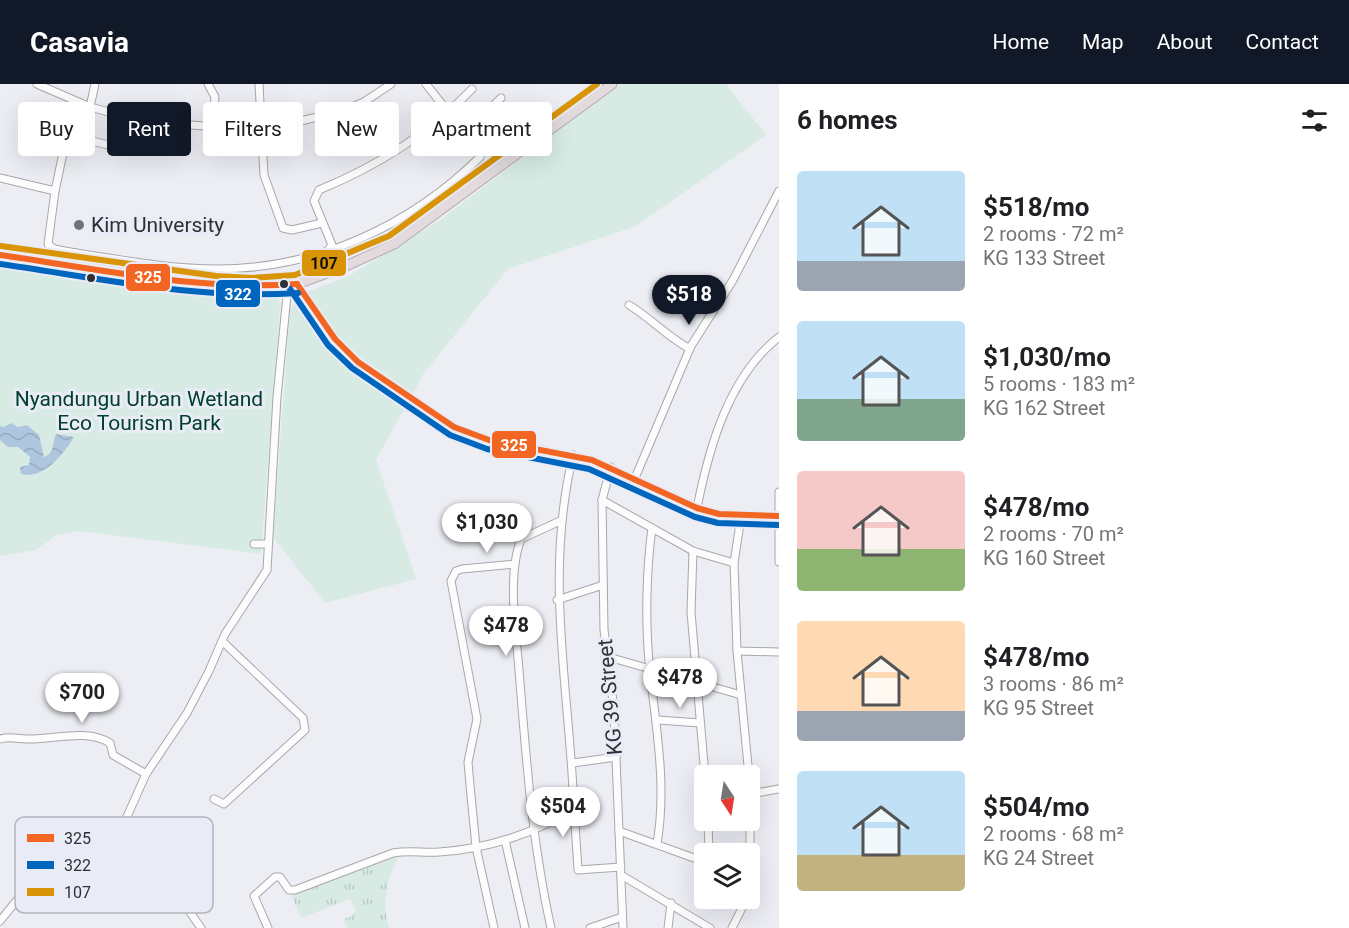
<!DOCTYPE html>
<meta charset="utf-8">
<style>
:root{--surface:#fff;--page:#f6f6f6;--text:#202124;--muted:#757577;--accent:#111827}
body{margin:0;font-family:Roboto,sans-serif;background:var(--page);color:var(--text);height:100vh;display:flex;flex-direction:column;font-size:22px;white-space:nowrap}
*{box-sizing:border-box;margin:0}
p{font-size:20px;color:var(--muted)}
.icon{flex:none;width:33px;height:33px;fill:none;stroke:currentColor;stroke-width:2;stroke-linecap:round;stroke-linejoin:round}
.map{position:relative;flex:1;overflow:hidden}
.panel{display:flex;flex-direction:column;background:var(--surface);width:570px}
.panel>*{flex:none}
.guide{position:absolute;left:18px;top:18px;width:570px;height:54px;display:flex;gap:12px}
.needle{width:39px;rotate:168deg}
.tools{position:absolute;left:694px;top:681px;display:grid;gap:12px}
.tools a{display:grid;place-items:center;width:66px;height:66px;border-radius:6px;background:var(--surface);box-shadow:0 6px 24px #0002;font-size:30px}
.price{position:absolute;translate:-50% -51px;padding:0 14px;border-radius:21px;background:#fff;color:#222;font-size:20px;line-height:39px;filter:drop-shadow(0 2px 3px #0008)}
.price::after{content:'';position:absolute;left:50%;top:36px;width:18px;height:14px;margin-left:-9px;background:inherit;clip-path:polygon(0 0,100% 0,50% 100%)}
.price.selected{background:var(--accent);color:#fff}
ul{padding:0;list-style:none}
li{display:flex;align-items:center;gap:18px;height:150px;padding:0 18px}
li span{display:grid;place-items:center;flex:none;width:168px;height:120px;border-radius:6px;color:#555}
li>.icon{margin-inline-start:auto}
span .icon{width:72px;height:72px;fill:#fffc;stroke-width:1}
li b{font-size:26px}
h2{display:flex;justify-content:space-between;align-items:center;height:72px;padding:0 18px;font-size:26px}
.tag{padding:0 21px;border-radius:6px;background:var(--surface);box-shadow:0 6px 24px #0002;font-size:21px;line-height:54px}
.tag.selected{background:var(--accent);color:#fff}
header{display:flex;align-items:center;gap:36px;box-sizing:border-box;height:84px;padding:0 30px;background:var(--accent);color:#fff}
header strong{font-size:28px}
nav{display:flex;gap:33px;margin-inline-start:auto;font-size:21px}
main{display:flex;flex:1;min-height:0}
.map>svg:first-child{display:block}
.grass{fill:url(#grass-tufts)}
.green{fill:#d7ebe4}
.water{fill:url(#water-waves)}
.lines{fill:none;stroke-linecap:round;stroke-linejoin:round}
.minor-casing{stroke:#a7a8ac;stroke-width:9}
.highway-casing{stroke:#b3aaaf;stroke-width:11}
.minor{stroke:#fcfcfd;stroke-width:7}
.highway{stroke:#e2dadc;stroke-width:9}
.bus-1-casing{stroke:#e9ecf7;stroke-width:10}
.bus-2-casing{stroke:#e9ecf7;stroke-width:10}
.bus-3-casing{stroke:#e9ecf7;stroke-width:10}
.bus-1{stroke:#f26522;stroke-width:6}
.bus-2{stroke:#0065bd;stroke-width:6}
.bus-3{stroke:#d99408;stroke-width:6}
.poi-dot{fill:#717277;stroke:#e9ecf7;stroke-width:2}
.bus-dot{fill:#2f3034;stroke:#e9ecf7;stroke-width:2}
.labels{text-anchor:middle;stroke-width:6;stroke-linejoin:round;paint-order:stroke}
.poi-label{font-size:21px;fill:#2f3034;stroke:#e9ecf7;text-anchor:start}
.park-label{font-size:21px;fill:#01412b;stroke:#e9ecf7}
.street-label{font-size:21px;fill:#2f3034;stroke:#e9ecf7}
.key{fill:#e9ecf7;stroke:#b1b4bc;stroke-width:1.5}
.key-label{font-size:16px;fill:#2f3034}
.line-badge{stroke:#e9ecf7;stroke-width:2}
.badge-label{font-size:16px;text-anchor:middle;font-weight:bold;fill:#fff}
.pale-badge-label{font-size:16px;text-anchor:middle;font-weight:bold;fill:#111}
</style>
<header>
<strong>Casavia</strong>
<nav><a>Home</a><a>Map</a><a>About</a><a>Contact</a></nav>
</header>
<main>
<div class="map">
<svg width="779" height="844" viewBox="0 0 779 844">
<defs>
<pattern id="grass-tufts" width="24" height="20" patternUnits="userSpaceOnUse" patternTransform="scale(1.5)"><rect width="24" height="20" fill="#d7ebe4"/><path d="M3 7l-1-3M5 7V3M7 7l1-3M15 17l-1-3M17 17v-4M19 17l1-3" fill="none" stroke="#b9cac4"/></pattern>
<pattern id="water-waves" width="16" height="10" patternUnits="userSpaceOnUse" patternTransform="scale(1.5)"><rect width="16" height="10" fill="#aec7df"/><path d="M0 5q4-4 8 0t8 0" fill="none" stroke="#96abc0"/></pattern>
</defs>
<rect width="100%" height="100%" fill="#eceef4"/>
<path class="grass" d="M 393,769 L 398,774 C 386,796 382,820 389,844 L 347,844 L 343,835 L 350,833 L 356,826 L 350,815 L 301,834 L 289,806 Z"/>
<g class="green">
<polygon points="620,0 726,0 766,51 634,143 508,185 424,289 376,376 416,495 325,519 273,453 290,225 309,207 347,193 440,136"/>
<path d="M 0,179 C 90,192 183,212 274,209 L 278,213 L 280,221 L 261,470 L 78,447 L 56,451 L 36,466 L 0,472 Z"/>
</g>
<path class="water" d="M 11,339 L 18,343 L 27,341 L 39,351 L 44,373 C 55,369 52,359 56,350 L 74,353 C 64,370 43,396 21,390 L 20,383 L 29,381 L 30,373 L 18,363 L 8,363 L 0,356 L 0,342 L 4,343 Z"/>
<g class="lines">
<defs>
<g id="minor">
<polyline points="37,0 90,23 147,38 262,46 343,27 364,18 391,0"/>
<polyline points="208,0 215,13 212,43"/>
<polyline points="259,0 264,91 283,144 292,146 322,139"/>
<polyline points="426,0 449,29 468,46 501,14"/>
<polyline points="90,23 95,0"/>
<polyline points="65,50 112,62"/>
<polyline points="0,94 55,107 74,17"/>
<polyline points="55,107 48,160 54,165 76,169 93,183"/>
<path d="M 76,169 C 123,176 170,185 217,185 C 317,185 410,142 480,73"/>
<path d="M 303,198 L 332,161 L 314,117 L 319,106 C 375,83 430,49 472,5"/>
<polyline points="297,200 335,255 358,278 454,343 489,356 592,376 697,424 719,430 779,432"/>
<path d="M 629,221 C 652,235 666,252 690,265"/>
<polyline points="611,383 602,416 604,546 614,626 623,844"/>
<polyline points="635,394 691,262 733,196 779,107"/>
<polyline points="779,408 779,478"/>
<polyline points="602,416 693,467 734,479"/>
<path d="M 697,424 C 709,363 729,292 779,253"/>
<polyline points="741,433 734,479 737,567 749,692"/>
<path d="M 652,444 C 646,488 645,543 650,587 C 656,645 667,701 657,760"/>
<polyline points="254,460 268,460"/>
<polyline points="693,467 691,528 705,692"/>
<polyline points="557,516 603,501"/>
<polyline points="737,567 779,568"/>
<polyline points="605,572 741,611"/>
<polyline points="658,636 700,639"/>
<path d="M 0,655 C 11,652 17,655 27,655 C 53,656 87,644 110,659 L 113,671 L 146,690"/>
<polyline points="573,679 616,673"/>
<polyline points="750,710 779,705"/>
<polyline points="214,715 224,720 305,646 303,634 222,557"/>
<polyline points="750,718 750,800"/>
<polyline points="574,724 578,786 621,783"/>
<polyline points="708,736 709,770"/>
<polyline points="619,747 705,778"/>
<polyline points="505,756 525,844"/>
<polyline points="113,764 146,690 187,629 209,587 225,550 267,486 277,313 288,201"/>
<polyline points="621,791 710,844"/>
<polyline points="0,837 64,758 84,755 113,764 149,788 185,821 201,844"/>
<path d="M 268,844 L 254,812 L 275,793 L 280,793 L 289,806 L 295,806 L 393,769 C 409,766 423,769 439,768 C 486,765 535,750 574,724 C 569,602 544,493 573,371"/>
<polyline points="494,844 476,763 470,701 468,678 477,635 451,497 456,487 462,485 515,480"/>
<path d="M 551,844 C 532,759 526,673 519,586 C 516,548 507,491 521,455 L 560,437"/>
<polyline points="590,844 622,833"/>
<polyline points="668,844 671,819"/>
<polyline points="732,844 747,814"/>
</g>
<polyline id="highway" points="0,171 215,201 252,203 297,200 346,182 394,160 612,0"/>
</defs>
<use href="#minor" class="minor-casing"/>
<use href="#highway" class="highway-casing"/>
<use href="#minor" class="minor"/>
<use href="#highway" class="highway"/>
<defs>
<g id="bus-1">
<path d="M 0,171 C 98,185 198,207 297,200"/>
<polyline points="297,200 335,255 358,278 454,343 489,356 592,376 697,424 719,430 779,432"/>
</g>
<g id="bus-2">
<path d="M 0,180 C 98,194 198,216 298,209"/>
<polyline points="290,205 328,261 352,284 450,351 487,365 589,385 695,433 718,439 779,441"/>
</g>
<polyline id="bus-3" points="1,162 216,192 252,194 295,191 389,152 597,0"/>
</defs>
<use href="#bus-1" class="bus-1-casing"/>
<use href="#bus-2" class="bus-2-casing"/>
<use href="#bus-3" class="bus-3-casing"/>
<use href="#bus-1" class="bus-1"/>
<use href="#bus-2" class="bus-2"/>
<use href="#bus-3" class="bus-3"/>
</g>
<circle class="poi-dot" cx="79" cy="141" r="6"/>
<g class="bus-dot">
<circle cx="91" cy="194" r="5"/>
<circle cx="284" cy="200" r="5"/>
</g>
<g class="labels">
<g class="poi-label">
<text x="91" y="148">Kim University</text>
</g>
<g class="park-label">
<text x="139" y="322">Nyandungu Urban Wetland<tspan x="139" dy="24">Eco Tourism Park</tspan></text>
</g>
<g class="street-label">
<text transform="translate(610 613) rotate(-95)" y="7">KG 39 Street</text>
</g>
</g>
<rect x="15" y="733" width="198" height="96" rx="9" class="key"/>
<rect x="27" y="750" width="27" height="8" fill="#f26522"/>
<rect x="27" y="777" width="27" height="8" fill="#0065bd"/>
<rect x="27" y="804" width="27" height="8" fill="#d99408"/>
<g class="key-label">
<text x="64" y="760">325</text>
<text x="64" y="787">322</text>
<text x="64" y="814">107</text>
</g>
<g class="line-badge">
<rect x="301" y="165" width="46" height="28" rx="6" fill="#d99408"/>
<rect x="125" y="179" width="46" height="29" rx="6" fill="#f26522"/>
<rect x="215" y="195" width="46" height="29" rx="6" fill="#0065bd"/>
<rect x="491" y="346" width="46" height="29" rx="6" fill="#f26522"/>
</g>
<g class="badge-label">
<text x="148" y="199">325</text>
<text x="238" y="216">322</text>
<text x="514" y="367">325</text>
</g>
<g class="pale-badge-label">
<text x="324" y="185">107</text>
</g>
</svg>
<div class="tools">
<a><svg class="needle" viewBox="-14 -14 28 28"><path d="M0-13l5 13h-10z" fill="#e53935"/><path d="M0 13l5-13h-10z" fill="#757577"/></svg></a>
<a><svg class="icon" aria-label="layers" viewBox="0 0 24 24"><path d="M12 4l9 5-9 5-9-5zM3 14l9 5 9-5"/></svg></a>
</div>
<b class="price selected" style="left:689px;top:242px">$518</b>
<b class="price" style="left:487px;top:470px">$1,030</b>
<b class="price" style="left:506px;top:573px">$478</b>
<b class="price" style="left:680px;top:625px">$478</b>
<b class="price" style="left:82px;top:640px">$700</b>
<b class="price" style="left:563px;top:754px">$504</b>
<div class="guide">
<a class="tag">Buy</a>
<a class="tag selected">Rent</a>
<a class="tag">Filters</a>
<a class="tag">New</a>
<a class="tag">Apartment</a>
</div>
</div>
<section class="panel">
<h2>6 homes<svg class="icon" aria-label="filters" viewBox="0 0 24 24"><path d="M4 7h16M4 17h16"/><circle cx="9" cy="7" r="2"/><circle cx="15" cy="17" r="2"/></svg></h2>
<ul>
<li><span style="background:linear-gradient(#bfe0f5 75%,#9aa5b1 0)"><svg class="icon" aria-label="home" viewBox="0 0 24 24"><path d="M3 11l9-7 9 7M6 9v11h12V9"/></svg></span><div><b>$518/mo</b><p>2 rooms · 72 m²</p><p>KG 133 Street</p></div></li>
<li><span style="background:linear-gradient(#bfe0f5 65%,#7fa58c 0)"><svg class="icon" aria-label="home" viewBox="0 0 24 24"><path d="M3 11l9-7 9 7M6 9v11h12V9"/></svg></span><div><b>$1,030/mo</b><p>5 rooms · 183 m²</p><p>KG 162 Street</p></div></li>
<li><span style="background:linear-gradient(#f6c9c9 65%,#8fb573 0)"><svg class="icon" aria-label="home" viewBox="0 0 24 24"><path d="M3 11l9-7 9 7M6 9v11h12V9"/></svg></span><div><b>$478/mo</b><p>2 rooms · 70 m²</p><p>KG 160 Street</p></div></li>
<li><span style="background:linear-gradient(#ffd9b3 75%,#9aa5b1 0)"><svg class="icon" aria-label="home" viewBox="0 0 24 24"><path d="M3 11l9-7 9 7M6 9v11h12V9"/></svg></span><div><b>$478/mo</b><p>3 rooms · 86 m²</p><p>KG 95 Street</p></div></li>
<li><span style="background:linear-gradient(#bfe0f5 70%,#c2b280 0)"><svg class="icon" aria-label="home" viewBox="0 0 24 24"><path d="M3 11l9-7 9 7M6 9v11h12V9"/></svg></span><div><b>$504/mo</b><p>2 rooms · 68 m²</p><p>KG 24 Street</p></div></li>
</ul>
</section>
</main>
